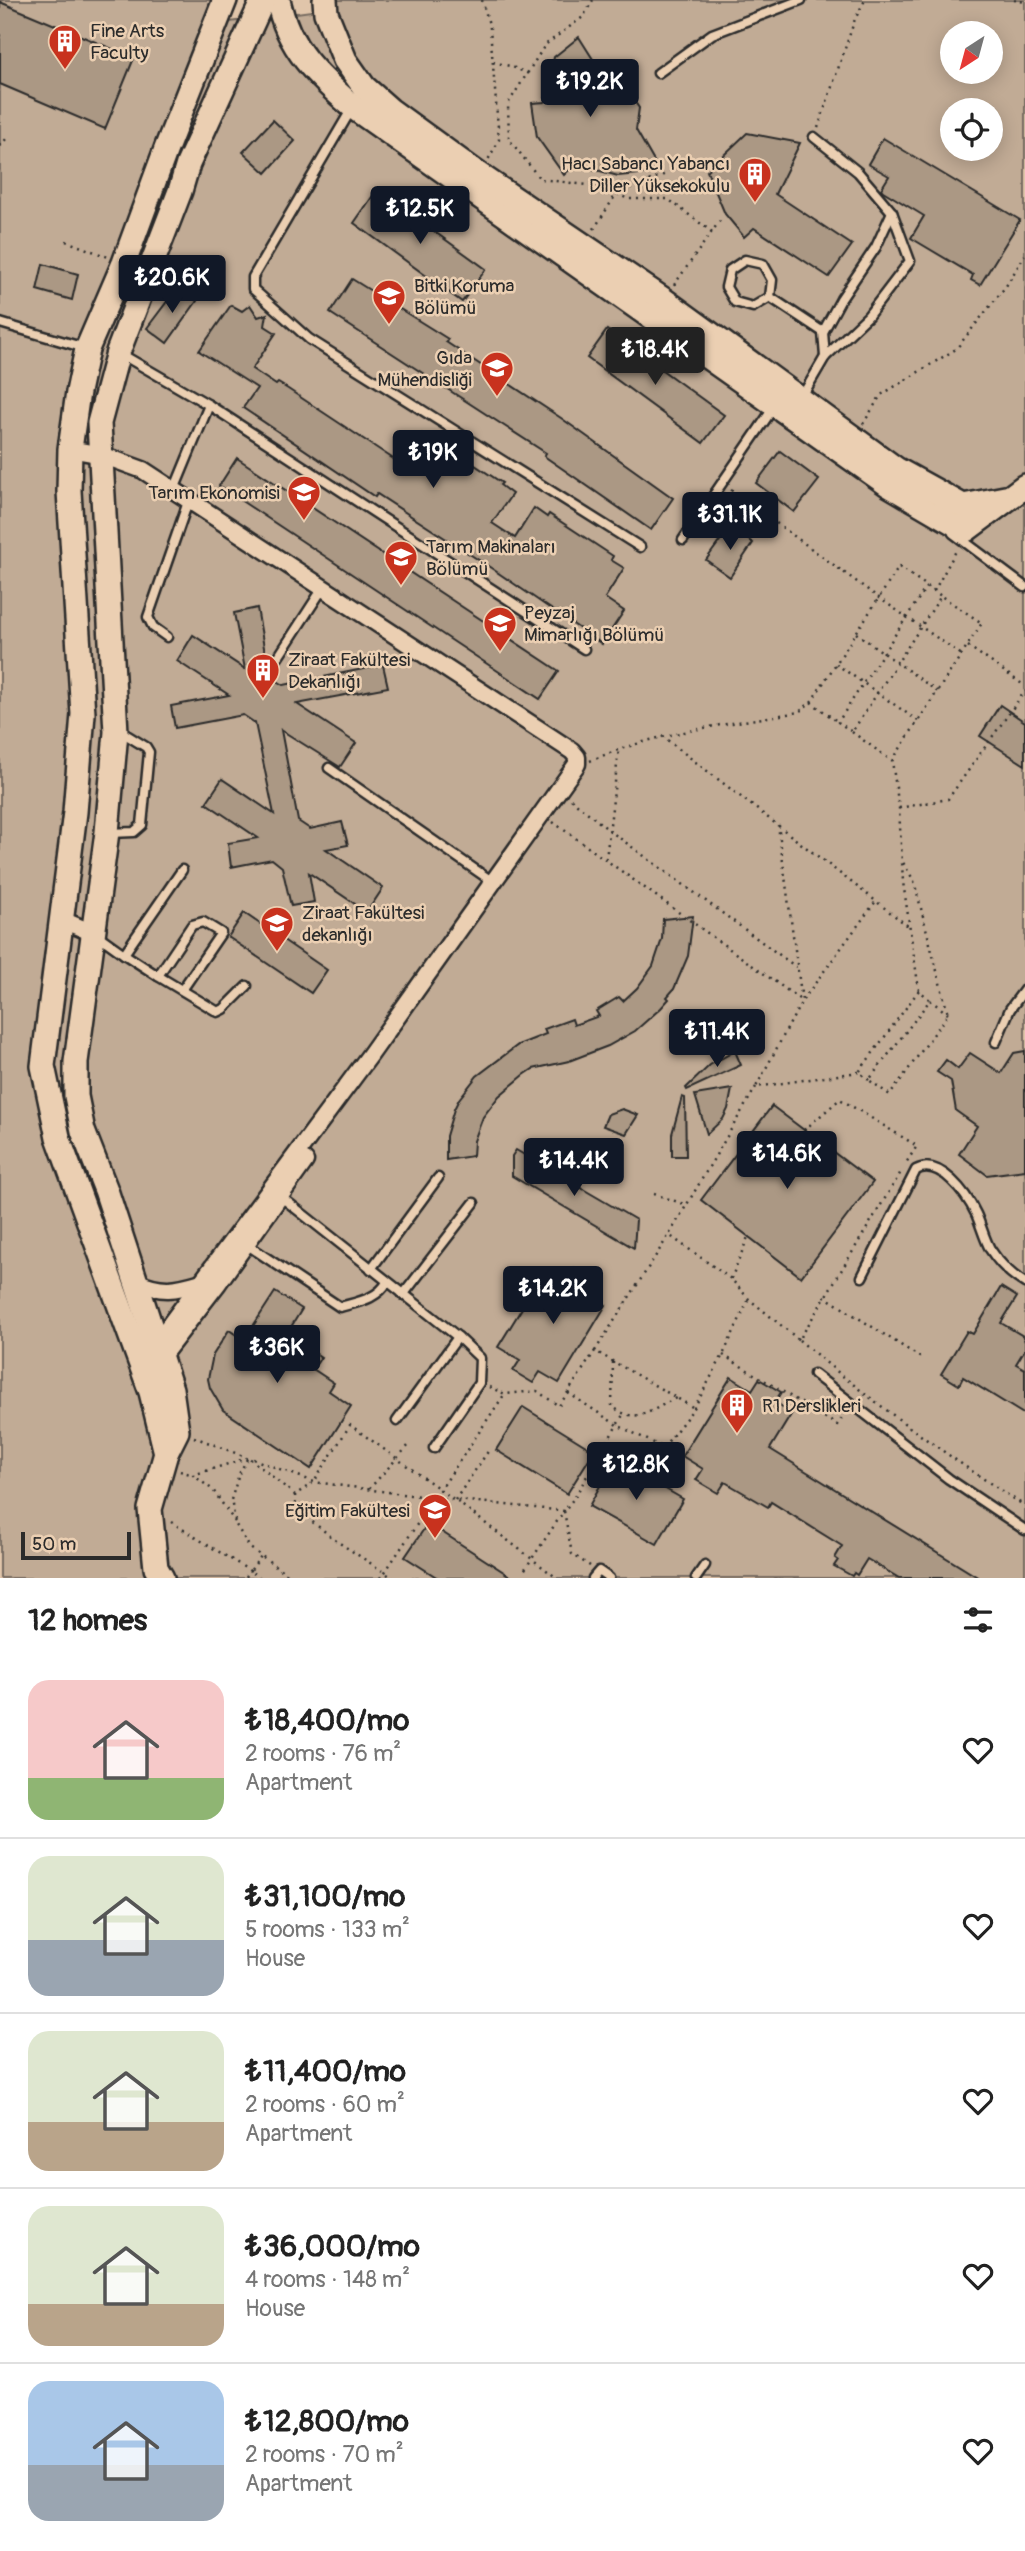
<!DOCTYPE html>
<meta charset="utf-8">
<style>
:root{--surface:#fff;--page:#f2f2f2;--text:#222;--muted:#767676;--line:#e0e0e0;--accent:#111827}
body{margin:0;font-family:Pangolin,sans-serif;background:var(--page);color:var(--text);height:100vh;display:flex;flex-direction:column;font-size:26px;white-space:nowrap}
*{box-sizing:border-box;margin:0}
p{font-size:23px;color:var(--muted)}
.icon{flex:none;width:38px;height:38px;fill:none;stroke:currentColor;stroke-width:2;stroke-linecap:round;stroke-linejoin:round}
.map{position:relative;height:1578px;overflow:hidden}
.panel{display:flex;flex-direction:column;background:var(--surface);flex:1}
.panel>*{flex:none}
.needle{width:46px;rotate:216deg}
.controls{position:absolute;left:940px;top:21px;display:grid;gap:14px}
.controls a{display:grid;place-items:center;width:63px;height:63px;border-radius:50%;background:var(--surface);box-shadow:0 4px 18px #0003;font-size:35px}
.scale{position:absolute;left:21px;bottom:18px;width:110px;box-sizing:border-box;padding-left:7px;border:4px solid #2b2b2b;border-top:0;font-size:19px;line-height:24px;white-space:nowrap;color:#2b2b2b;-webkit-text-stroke:5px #ebcfb2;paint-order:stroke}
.price{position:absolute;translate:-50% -60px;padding:0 16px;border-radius:7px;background:var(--accent);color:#fff;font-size:23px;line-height:46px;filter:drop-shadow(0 2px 4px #0008)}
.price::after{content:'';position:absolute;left:50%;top:42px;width:21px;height:16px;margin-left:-10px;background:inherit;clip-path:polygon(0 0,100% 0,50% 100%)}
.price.current{background:#222;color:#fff}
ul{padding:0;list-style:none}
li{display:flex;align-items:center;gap:21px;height:175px;padding:0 28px}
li+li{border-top:2px solid var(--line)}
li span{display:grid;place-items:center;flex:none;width:196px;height:140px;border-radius:21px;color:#555}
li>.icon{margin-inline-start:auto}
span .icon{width:84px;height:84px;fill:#fffc;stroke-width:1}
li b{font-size:30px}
h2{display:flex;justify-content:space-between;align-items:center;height:84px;padding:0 28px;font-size:30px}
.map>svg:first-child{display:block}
.green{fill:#c1ab95;stroke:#766b60;stroke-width:2;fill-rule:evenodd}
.building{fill:#ab9884;stroke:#2b2b2b;stroke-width:2}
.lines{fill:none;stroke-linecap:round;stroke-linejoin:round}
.lane-casing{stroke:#2b2b2b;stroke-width:13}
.street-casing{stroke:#2b2b2b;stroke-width:21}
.secondary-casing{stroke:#2b2b2b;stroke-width:28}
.path{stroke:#2b2b2b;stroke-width:2.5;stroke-dasharray:2 5;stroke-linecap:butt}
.lane{stroke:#ebcfb2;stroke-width:8}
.street{stroke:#ebcfb2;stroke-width:16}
.secondary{stroke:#ebcfb2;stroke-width:23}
.labels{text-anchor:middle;stroke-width:5;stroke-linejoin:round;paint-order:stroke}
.poi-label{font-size:19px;fill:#2b2b2b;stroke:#ebcfb2;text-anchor:start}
</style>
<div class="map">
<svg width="1025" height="1578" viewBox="0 0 1025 1578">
<rect width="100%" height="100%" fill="#e0c5aa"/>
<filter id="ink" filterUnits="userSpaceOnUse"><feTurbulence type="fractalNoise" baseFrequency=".0143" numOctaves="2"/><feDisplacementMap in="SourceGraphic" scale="14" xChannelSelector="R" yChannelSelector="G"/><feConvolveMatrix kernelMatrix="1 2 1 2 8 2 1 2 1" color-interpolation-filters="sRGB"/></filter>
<g filter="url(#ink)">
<path class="green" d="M 0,0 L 216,0 L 207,25 L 334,8 L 333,0 L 1025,0 L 1025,1578 L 0,1578 ZM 952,33 L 990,33 L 990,72 L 952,72 ZM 952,110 L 990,110 L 990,149 L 952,149 Z"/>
<g class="building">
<polygon points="0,2 134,58 105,129 0,84"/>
<polygon points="579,37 603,75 625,88 639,108 636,130 660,172 618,176 575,164 564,175 537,137 532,103 545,102 554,57"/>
<polygon points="273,120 295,141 266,173 243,152"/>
<polygon points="747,133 800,143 775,194 852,245 829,277 754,228 744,237 725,214 707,171"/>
<polygon points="883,138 1020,220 980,285 971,280 973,275 911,238 924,216 883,191 881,189 889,176 868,164"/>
<polygon points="377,190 486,269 462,302 354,223"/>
<polygon points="43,264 78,274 72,300 37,290"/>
<polygon points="352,279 448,339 446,342 561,418 673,498 651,530 544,456 546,453 330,313"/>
<polygon points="178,287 197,301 167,343 147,328"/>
<polygon points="231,305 242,311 250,305 258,317 267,314 265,326 276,333 252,369 276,385 278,383 288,389 401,464 422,434 435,443 437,440 502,483 500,485 512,494 492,523 515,538 534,508 547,517 549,514 613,556 611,560 624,568 605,598 624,611 602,644 491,568 377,494 375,497 243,408 257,388 199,351"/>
<polygon points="607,330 724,415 703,443 587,358"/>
<polygon points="780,451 819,480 794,512 756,483"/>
<polygon points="237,458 559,671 540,699 219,486"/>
<polygon points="730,527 753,543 730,577 706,560"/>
<polygon points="257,608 269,676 284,685 383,665 388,687 297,704 356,743 340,767 281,730 298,821 310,829 342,822 348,845 326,849 383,888 367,912 309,873 314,902 291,906 282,867 272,859 231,867 228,843 258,838 206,803 222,779 274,814 255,723 243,715 175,728 171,706 229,695 177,661 193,635 245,669 234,613"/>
<polygon points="1000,705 1025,722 1025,765 980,736"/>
<polygon points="244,913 327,970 311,993 228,937"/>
<polygon points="693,916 688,956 674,989 667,997 669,999 661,1008 635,1031 608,1046 569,1061 533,1069 524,1075 499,1096 483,1117 474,1141 473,1156 446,1160 446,1136 454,1109 459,1099 477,1076 518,1045 546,1034 544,1029 572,1019 574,1025 599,1016 596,1011 619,997 623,1001 637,988 653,966 662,939 663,919"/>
<polygon points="735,1051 741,1065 687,1090 686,1088 710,1065"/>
<polygon points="1025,1051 1025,1170 987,1175 959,1154 977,1126 956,1111 951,1081 937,1072 946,1060 958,1069 970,1053 1001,1073 1014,1053"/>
<polygon points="732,1089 728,1109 723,1119 707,1134 695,1095"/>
<polygon points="682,1097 685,1098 686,1156 672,1156 672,1134"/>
<polygon points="772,1106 873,1182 801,1277 701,1200"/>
<polygon points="622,1109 638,1115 626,1134 603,1126 608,1114"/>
<polygon points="516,1150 636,1220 634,1248 512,1176 512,1156"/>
<polygon points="575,1268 596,1281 588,1294 606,1305 559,1383 540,1372 533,1383 513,1371 520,1360 498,1347 546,1269 567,1281"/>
<polygon points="1001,1287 1017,1297 1001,1323 1023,1336 1025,1342 1025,1349 1016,1364 1025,1369 1025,1415 963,1377 959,1385 941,1374 967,1331 973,1334"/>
<polygon points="275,1292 302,1309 291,1327 304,1335 299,1342 321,1357 313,1369 334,1383 329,1391 351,1406 311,1469 223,1410 210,1388 208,1379 213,1355 229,1330 244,1340"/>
<polygon points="731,1377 752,1390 759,1379 781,1392 775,1402 792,1413 770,1449 979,1578 899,1578 867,1559 857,1575 854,1573 852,1576 834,1566 838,1560 835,1558 842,1546 771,1502 768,1507 725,1482 718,1493 696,1480 703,1469 682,1456"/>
<polygon points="523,1407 594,1451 567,1494 496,1450"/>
<polygon points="613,1462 618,1462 683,1499 657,1544 589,1506"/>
<polygon points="428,1523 513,1578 438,1578 405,1557"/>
</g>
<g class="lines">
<defs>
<g id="lane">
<polyline points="658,73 712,34 801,0"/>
<polyline points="351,110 253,277 253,289 309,339 640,547"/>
<polyline points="770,297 772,280 763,264 745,260 730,270 726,287 735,302 753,307 770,297 823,332"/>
<polyline points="0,323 85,348"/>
<polyline points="121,354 209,405 174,490"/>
<polyline points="825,357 823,332 841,299 876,247 892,212"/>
<polyline points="801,398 825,357 868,316 910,261 892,212 858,172 814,137"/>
<polyline points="209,405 584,649"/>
<polyline points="953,533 1025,587"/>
<polyline points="683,540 774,407"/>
<polyline points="167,637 153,627 148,617 189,499"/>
<polyline points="277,659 323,588"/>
<polyline points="329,768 493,882"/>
<polyline points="110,833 134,832 142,825 149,752 146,747 120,731"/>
<polyline points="96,934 124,954 182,870"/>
<polyline points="124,954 158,976 192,925 203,922 221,933 182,990"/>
<polyline points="158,976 218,1012 224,1009 247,986"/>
<polyline points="996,1042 1010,1009 1025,989"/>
<polyline points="280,1196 458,1337 480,1358 479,1383 434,1448"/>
<path d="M 246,1244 L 340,1307 C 357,1302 378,1299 387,1282"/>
<polyline points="371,1269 438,1178"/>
<path d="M 862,1277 L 916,1170 C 940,1157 967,1195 976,1214 C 981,1225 984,1238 990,1249 C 999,1263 1011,1275 1025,1283"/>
<polyline points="403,1295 474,1203"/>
<polyline points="814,1374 949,1479 1025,1530"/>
<polyline points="397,1421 458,1337"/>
<polyline points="593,1578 599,1571 609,1578"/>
<polyline points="696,1578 705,1565"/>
</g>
<g id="street">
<polyline points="70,449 102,455 143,470 572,751 577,757 577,764 370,1055 157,1342"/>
<polyline points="60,919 93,933"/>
<path d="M 136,1281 C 162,1293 175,1290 202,1282"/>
<polyline points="161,1357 218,1283 305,1161"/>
</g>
<g id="secondary">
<path d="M 278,0 C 288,49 317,75 353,107 L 889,485 L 966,530 L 1025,486"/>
<polyline points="325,0 326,13 345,60 364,87 390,110 478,174 664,300 896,469 963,506 1005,498"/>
<polyline points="166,1453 151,1392 58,1137 43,1066 75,812 83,714 69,491 70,449 78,392 87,349 124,263 166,149 225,0"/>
<polyline points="162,1578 156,1568 150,1509 166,1453 177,1431 171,1389 106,1190 83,1131 76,1096 76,1062 107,832 116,732 99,423 118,352 180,191 188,164 263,0"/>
</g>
</defs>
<use href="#lane" class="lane-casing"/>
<use href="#street" class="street-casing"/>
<use href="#secondary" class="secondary-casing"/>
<g class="path">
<polyline points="482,0 490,28 499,140 488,160"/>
<polyline points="593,0 583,17 545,45 508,104 509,139 540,179 595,186 629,199 668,199 712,232"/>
<polyline points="1014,0 1025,2"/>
<polyline points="493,62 510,66 529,74"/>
<polyline points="818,128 855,19 865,0"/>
<polyline points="0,146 7,138"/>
<polyline points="594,229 617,193 666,174"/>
<polyline points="66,241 108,257"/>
<polyline points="674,285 721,219"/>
<polyline points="863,424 881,395 956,349 1006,286 1025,255"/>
<polyline points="731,490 879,598 962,655"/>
<polyline points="927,586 941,596"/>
<polyline points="934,591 956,551"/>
<polyline points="856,633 938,692"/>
<polyline points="968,646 1025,686"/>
<polyline points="836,664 918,721"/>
<polyline points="811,702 838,722"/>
<polyline points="852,732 892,761"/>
<polyline points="662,736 908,926"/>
<path d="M 590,761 C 656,732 729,724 799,712 L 811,702 L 899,567 L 927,586 L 838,722 L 852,732 L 941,596 L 982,623 L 892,761 L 899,808 L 903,882 L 919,990 L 930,1000 L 869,1080 L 890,1095 L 948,1014 L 914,881 L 901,859"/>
<polyline points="571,799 610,831 796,967"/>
<polyline points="899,808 948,799 1025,691"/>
<polyline points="553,822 802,1001 778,825"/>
<polyline points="606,859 619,748"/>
<polyline points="930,1000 948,1014"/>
<polyline points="859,1072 756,1087 802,1001 876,901"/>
<polyline points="869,1080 859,1072 919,990"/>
<polyline points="756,1087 669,1235 731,1279 749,1299 799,1340 901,1172"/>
<polyline points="804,1130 840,1099 917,1146 906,1163"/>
<polyline points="654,1194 687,1205"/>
<polyline points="731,1279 748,1237"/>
<polyline points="824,1296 921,1358"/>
<path d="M 799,1340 C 872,1402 944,1454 1025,1506"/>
<polyline points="595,1351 669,1235"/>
<polyline points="723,1355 837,1425 846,1412"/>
<path d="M 613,1362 L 612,1406 C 636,1426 651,1410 676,1398"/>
<polyline points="489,1387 505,1394 537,1391 559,1406 595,1351 694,1408"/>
<polyline points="568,1393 617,1425 662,1447"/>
<polyline points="194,1437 246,1457"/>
<polyline points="655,1458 694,1408 723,1355 749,1299"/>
<polyline points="253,1459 314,1482 410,1495 564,1511 523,1572"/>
<polyline points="180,1471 193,1475"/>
<polyline points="369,1489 409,1445"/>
<polyline points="295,1495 296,1509 338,1542 393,1578"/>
<polyline points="455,1500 489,1450"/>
<polyline points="171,1522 250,1571 245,1578"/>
<polyline points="235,1522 213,1490 193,1475 247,1458"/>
<polyline points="590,1566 572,1554 564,1511 574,1498 623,1415"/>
<polyline points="260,1578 250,1571 261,1556"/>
<polyline points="293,1578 250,1548 236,1525 231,1500 239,1474 248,1457 295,1495 314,1482 350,1425 455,1500 557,1578"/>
<polyline points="381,1578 504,1395"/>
</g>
<use href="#lane" class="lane"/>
<use href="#street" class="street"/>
<use href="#secondary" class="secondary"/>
</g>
</g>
<defs>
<symbol id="building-pin" viewBox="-11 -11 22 30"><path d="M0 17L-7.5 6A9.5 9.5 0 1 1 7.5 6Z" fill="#c8321e" stroke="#ebcfb2"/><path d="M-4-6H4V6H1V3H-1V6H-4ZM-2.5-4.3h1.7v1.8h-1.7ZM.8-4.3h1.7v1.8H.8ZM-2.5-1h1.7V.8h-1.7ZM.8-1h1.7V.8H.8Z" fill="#fff"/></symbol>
<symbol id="university-pin" viewBox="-11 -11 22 30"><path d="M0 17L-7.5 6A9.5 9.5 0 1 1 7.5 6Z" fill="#c8321e" stroke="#ebcfb2"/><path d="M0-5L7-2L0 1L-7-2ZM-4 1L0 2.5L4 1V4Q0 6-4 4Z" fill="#fff"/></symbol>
</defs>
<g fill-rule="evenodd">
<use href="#building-pin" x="46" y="22" width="38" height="52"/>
<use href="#building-pin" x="736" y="155" width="38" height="52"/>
<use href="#university-pin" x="370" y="277" width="38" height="52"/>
<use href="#university-pin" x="478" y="349" width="38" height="52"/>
<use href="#university-pin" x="285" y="473" width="38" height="52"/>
<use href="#university-pin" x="382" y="538" width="38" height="52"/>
<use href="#university-pin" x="481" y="604" width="38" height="52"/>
<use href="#building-pin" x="244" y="651" width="38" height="52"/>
<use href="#university-pin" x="258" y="904" width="38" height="52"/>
<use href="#building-pin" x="718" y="1386" width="38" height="52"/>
<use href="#university-pin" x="416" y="1491" width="38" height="52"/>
</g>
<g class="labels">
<g class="poi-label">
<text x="90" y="37">Fine Arts<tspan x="90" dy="22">Faculty</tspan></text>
<text x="730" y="170" text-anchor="end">Hacı Sabancı Yabancı<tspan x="730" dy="22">Diller Yüksekokulu</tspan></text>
<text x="414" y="292">Bitki Koruma<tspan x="414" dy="22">Bölümü</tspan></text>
<text x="472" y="364" text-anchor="end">Gıda<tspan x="472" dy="22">Mühendisliği</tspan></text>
<text x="280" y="499" text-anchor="end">Tarım Ekonomisi</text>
<text x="426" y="553">Tarım Makinaları<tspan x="426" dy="22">Bölümü</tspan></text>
<text x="524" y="619">Peyzaj<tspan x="524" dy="22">Mimarlığı Bölümü</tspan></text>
<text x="288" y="666">Ziraat Fakültesi<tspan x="288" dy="22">Dekanlığı</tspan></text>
<text x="302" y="919">Ziraat Fakültesi<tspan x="302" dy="22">dekanlığı</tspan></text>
<text x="762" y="1412">R1 Derslikleri</text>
<text x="410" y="1517" text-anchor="end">Eğitim Fakültesi</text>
</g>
</g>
</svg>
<div class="controls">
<a><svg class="needle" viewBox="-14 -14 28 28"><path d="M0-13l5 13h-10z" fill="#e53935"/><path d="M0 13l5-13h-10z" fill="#767676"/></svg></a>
<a><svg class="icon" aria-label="locate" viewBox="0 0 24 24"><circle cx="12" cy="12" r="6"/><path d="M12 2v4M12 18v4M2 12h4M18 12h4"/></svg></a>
</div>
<div class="scale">50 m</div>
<b class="price" style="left:590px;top:119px">₺19.2K</b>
<b class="price" style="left:420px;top:246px">₺12.5K</b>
<b class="price" style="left:172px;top:315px">₺20.6K</b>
<b class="price current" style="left:655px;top:387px">₺18.4K</b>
<b class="price" style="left:433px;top:490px">₺19K</b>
<b class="price" style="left:730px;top:552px">₺31.1K</b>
<b class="price" style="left:717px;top:1069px">₺11.4K</b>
<b class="price" style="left:787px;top:1191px">₺14.6K</b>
<b class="price" style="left:574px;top:1198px">₺14.4K</b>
<b class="price" style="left:553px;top:1326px">₺14.2K</b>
<b class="price" style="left:277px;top:1385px">₺36K</b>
<b class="price" style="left:636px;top:1502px">₺12.8K</b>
</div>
<section class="panel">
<h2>12 homes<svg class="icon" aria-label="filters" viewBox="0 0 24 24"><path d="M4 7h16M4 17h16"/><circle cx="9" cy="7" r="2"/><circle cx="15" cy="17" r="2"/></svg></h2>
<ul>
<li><span style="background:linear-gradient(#f6c9c9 70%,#8fb573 0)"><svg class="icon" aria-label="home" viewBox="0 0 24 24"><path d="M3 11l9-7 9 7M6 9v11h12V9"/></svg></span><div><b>₺18,400/mo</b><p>2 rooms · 76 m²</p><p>Apartment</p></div><svg class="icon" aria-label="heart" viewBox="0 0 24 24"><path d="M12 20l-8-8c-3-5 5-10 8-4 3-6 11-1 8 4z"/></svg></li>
<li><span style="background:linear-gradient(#dfe7d0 60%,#9aa5b1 0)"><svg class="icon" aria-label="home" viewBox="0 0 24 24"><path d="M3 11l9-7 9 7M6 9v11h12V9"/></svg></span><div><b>₺31,100/mo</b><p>5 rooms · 133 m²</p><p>House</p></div><svg class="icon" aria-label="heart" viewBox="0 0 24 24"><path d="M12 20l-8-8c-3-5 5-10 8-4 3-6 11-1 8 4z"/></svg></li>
<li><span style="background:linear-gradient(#dfe7d0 65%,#b9a48a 0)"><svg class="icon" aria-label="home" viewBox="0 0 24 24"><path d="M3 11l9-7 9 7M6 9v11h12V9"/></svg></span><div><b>₺11,400/mo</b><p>2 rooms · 60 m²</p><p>Apartment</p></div><svg class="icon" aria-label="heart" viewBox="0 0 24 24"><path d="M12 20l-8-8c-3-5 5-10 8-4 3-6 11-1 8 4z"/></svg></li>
<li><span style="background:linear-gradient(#dfe7d0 70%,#b9a48a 0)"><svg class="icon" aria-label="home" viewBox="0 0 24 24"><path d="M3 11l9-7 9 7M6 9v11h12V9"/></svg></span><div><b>₺36,000/mo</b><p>4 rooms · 148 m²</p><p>House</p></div><svg class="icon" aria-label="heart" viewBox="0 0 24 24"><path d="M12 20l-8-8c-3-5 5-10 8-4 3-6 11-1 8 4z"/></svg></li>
<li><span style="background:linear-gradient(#a9c7e8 60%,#9aa5b1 0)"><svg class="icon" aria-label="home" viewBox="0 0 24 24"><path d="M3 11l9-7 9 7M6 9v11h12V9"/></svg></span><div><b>₺12,800/mo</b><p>2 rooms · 70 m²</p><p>Apartment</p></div><svg class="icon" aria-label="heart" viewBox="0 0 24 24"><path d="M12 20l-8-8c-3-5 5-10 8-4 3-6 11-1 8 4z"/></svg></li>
</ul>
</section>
